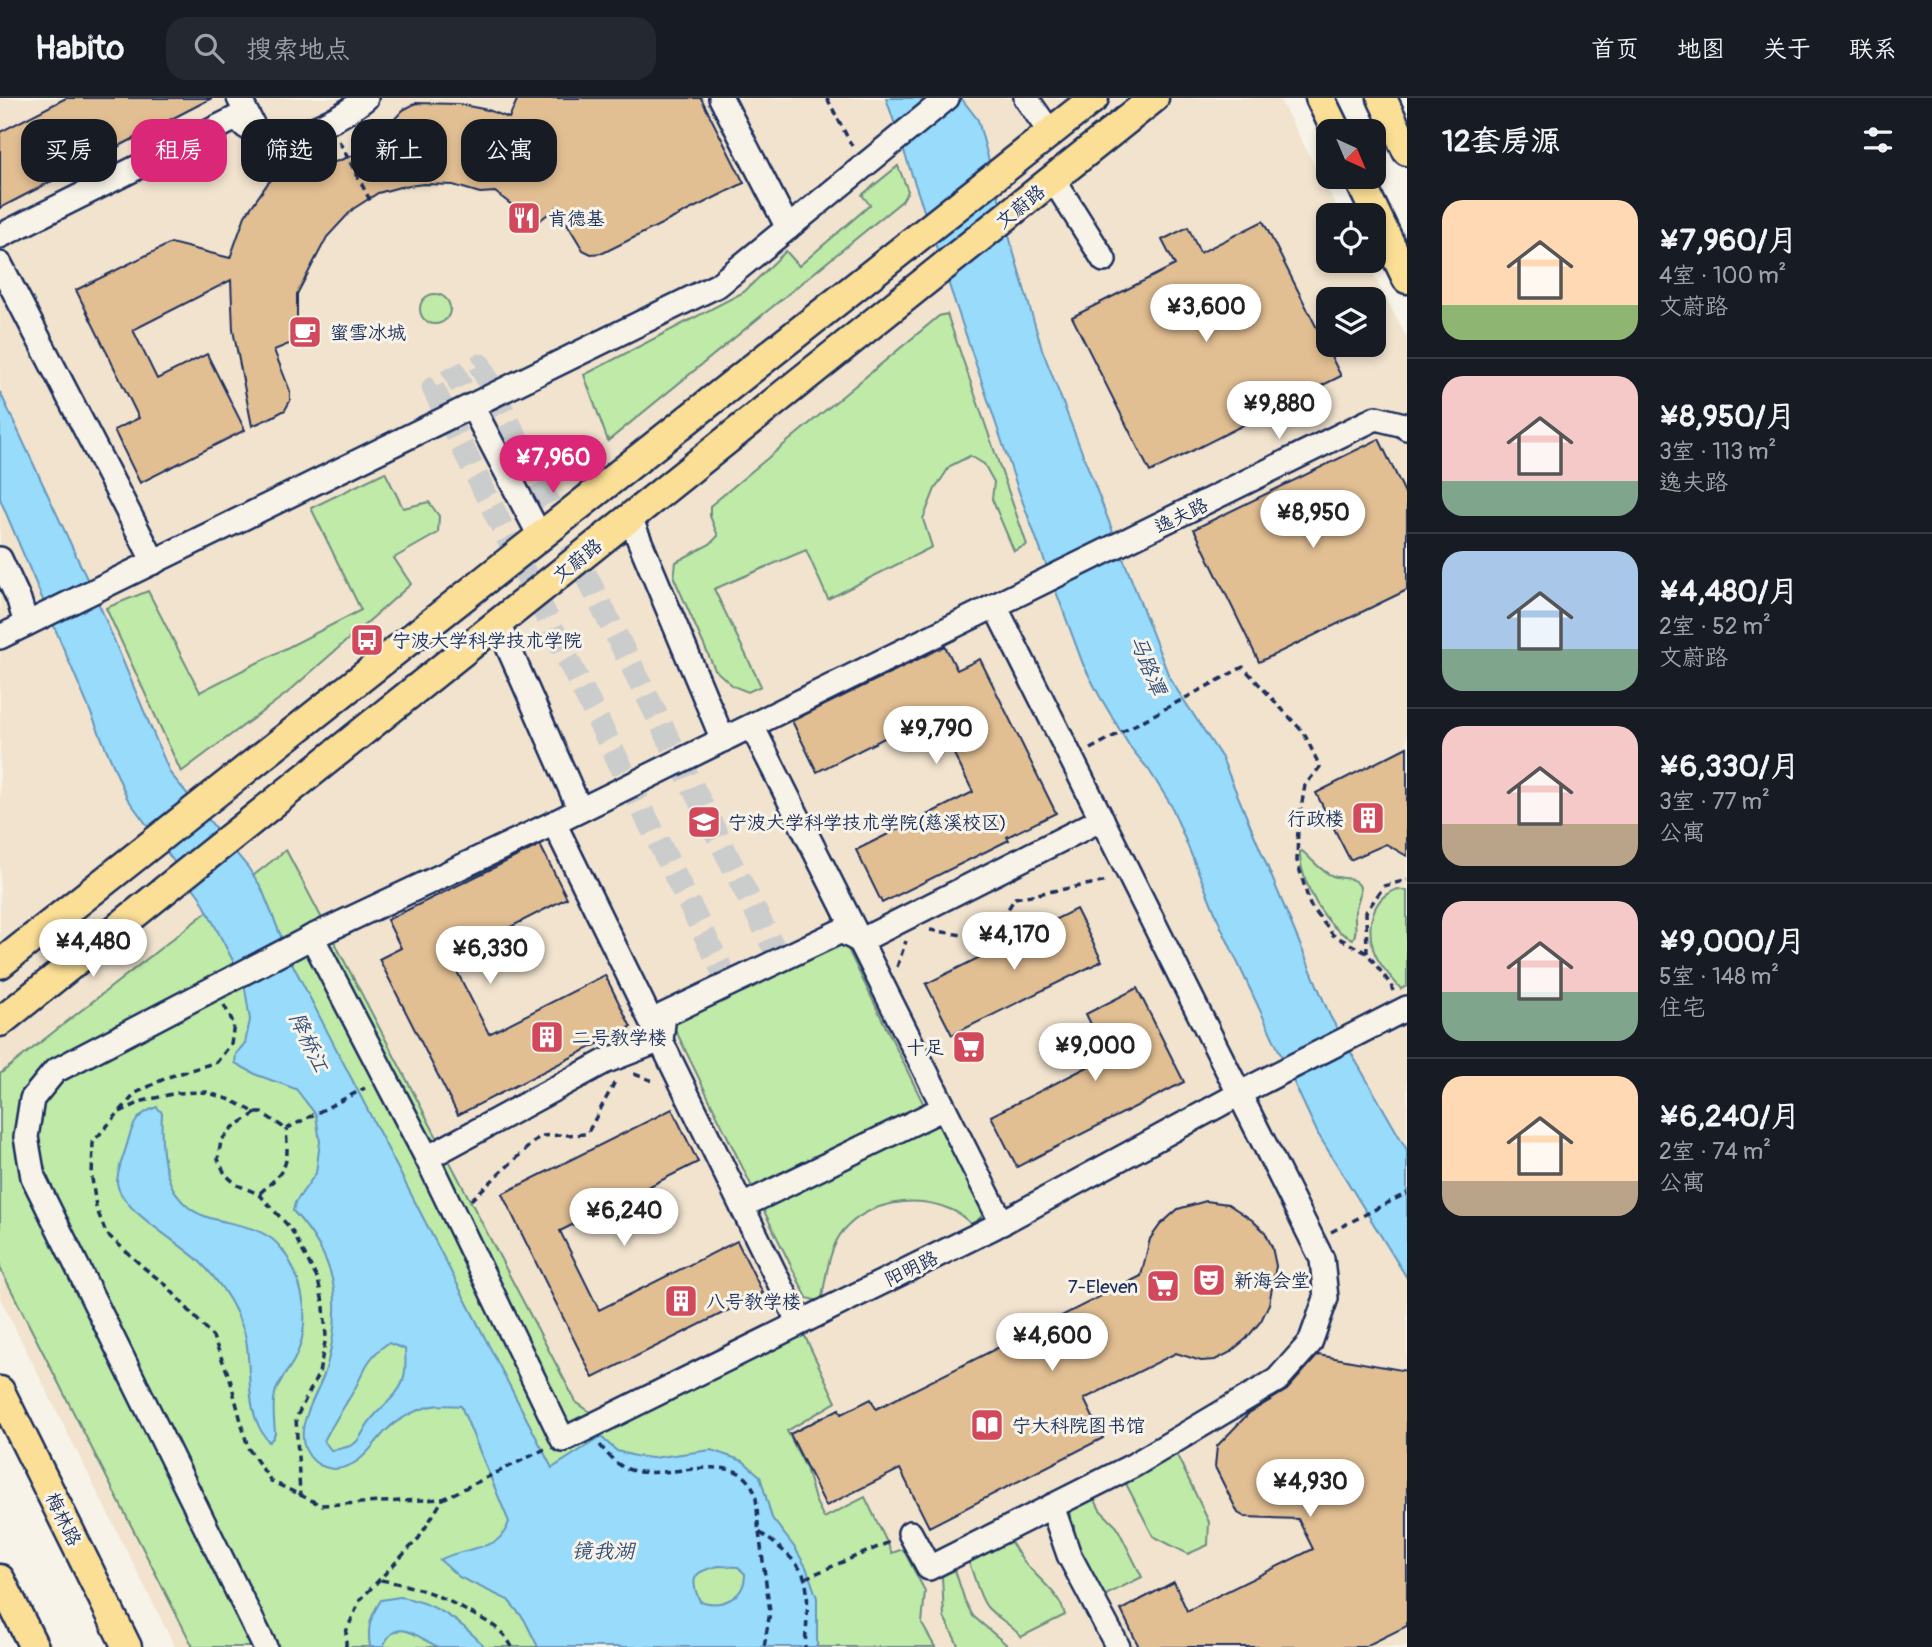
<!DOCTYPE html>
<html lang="zh">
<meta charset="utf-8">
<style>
:root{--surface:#171b24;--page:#242831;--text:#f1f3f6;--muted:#9ea1a6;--line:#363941;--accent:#db2777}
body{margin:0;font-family:Pangolin,"LXGW WenKai TC",sans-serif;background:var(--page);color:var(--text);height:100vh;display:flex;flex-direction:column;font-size:26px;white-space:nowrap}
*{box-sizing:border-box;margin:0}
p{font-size:23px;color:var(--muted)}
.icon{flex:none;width:38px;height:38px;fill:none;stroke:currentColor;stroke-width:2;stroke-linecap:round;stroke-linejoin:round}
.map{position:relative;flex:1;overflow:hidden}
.side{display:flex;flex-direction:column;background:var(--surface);width:525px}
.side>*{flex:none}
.banner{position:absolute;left:21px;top:21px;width:665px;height:63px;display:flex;gap:14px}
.needle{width:46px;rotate:136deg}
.controls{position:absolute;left:1316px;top:21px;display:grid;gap:14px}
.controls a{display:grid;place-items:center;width:70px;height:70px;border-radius:14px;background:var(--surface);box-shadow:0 4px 10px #0003;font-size:35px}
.price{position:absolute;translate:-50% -60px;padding:0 16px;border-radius:24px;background:#fff;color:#222;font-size:23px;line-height:46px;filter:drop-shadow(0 2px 4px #0008)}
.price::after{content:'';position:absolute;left:50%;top:42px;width:21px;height:16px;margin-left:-10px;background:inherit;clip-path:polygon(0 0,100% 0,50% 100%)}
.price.active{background:var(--accent);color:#fff}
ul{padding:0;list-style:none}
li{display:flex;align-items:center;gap:21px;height:175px;padding:0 35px}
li+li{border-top:2px solid var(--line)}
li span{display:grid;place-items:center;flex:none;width:196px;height:140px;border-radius:21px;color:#555}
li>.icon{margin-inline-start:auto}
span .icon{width:84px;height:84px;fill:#fffc;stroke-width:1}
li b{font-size:30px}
h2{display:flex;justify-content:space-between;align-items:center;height:84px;padding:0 35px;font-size:30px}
.pill{padding:0 24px;border-radius:21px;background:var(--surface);box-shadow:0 4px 10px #0003;font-size:24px;line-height:63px}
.pill.active{background:var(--accent);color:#fff}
header{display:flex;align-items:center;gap:42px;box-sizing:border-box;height:98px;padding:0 35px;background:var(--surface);border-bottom:2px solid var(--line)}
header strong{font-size:33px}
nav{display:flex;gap:38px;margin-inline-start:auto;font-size:24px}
.search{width:490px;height:63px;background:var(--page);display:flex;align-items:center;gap:18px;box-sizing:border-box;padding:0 24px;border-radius:21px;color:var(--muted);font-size:26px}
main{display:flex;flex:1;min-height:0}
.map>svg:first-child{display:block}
.built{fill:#f1e3ce;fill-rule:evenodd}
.green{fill:#bfeaa7;stroke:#6d8c82;stroke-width:2}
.water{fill:#98dbfa;stroke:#6696bc;stroke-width:2;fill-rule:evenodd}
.building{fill:#e2bf93;stroke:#1b2f5e;stroke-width:2}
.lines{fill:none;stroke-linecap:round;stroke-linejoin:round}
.minor-tunnel{stroke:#cbcccc;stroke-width:23;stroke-dasharray:23 11;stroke-linecap:butt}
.minor-casing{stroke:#1b2f5e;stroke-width:28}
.major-casing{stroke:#1b2f5e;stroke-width:33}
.path{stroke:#1b2f5e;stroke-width:3.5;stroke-dasharray:7 5;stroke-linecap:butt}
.minor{stroke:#f7f3e8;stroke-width:23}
.major{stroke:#fbdf96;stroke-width:28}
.labels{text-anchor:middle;stroke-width:6;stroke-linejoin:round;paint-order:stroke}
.street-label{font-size:19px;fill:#1b2f5e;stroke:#f7f3e8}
.poi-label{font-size:19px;fill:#1b2f5e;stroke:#f7f3e8;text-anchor:start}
.water-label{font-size:21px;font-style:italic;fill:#34517d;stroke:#f7f3e8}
</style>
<header>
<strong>Habito</strong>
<div class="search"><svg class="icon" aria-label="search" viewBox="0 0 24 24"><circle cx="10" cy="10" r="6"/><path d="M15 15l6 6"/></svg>搜索地点</div>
<nav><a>首页</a><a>地图</a><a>关于</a><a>联系</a></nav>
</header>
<main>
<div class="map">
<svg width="1407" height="1549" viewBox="0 0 1407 1549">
<rect width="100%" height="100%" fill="#f7f3e8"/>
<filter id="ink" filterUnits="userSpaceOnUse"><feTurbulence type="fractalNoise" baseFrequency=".0143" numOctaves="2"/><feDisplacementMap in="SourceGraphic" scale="14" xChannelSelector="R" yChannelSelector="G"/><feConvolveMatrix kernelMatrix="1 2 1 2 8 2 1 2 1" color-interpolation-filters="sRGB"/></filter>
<g filter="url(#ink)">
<path class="built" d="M 0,0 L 1279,0 L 1341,117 L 1328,117 L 1328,163 L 1366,163 L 1407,240 L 1407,1549 L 175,1549 L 0,1200 ZM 1328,201 L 1374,201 L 1374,247 L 1328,247 Z"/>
<g class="green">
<polygon points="898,68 908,93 902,103 608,343 584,277 744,194 786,153 799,168 870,107 862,97"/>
<circle cx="435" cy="211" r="15"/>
<polygon points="947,216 1027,447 1014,453 992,401 994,384 984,366 970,358 950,368 935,391 923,421 932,449 828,501 806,452 714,491 761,588 748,594 733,588 715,572 674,480 676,464 710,446 718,438 710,418 710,408 939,218"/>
<polygon points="385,374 403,410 429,404 439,418 438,435 394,460 411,486 286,596 181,674 106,510 148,493 200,594 361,512 311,410"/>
<polygon points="286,752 576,1304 609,1327 802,1232 836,1304 787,1333 806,1370 815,1402 824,1420 865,1399 892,1455 903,1451 925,1493 922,1526 935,1549 193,1549 0,1170 0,976"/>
<path d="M 1302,753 C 1312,761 1320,773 1333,778 C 1341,781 1353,778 1359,787 C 1363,794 1356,806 1355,814 C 1354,824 1358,834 1353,841 C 1326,832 1299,782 1300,754 Z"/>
<path d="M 1398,791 L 1407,793 L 1407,888 L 1401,891 C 1391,879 1377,865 1373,850 C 1366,826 1373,798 1398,791 Z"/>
<polygon points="842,839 925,1009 754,1093 671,923"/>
<path d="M 935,1018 L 986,1113 L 973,1128 C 967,1122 960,1115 952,1112 C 916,1096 869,1103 843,1133 C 828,1151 826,1182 821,1204 L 807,1200 L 760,1105 Z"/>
<polygon points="1174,1351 1209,1424 1208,1447 1188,1456 1153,1438 1122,1378"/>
<polygon points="1094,1400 1100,1412 1117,1429 1142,1479 1100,1500 1075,1444 1074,1428 1068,1412"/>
<path d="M 1009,1441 C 1013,1447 1017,1454 1021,1460 C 1035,1479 1059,1493 1065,1517 L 1021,1539 C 1011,1526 997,1520 987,1509 C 977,1496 975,1476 967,1461 Z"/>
<polygon points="955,1472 965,1503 973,1518 1007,1547 1003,1549 959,1549 944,1519 942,1478"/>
</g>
<g class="water">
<polygon points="886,0 961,0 978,22 1014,156 1042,251 1170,581 1222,660 1330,918 1407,1052 1407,1180 1318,1036 1221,829 1171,707 1149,672 1130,649 1099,597 1083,566 1019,394"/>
<path d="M 0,294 L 101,511 L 170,675 L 247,768 L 261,789 L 291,863 L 552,1370 L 601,1339 L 617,1353 L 635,1358 L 652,1360 L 711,1352 L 743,1363 L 760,1378 L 772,1420 L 795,1450 L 806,1469 L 817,1500 L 817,1549 L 538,1549 L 524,1521 L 508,1502 L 459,1479 L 440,1462 C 457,1452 483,1451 496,1443 C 502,1439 507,1430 509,1424 L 461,1308 C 434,1306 425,1307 401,1321 C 375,1335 368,1369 335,1371 C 329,1371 320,1368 315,1364 C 285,1338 318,1298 326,1271 C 332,1249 336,1225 335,1203 C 334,1167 316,1138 293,1113 L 295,1105 L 316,1075 L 320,1044 L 316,1017 L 296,991 L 257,977 L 235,965 L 236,956 L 245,945 L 250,922 L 244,884 L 200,799 L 127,700 L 0,401 ZM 388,1245 L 405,1251 C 408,1290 399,1292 375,1317 C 355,1338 367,1348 331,1352 L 324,1343 C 332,1327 341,1314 350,1299 C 365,1275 363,1263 388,1245 ZM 719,1468 L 738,1469 L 745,1476 C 745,1501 720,1510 700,1503 C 688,1479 695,1473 719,1468 Z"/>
<path d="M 157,1009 L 162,1015 C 160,1053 163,1105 207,1119 C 229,1126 253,1127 272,1141 C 288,1153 298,1179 302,1197 C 307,1219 304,1245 293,1264 C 288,1273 280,1282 276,1292 C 272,1305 274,1321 275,1335 L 273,1340 L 269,1344 C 244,1316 252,1275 246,1241 C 245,1233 240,1224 237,1216 C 229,1198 214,1178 200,1164 C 180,1144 119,1112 117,1084 C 117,1072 125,1055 128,1043 C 133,1025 138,1015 157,1009 Z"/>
<path d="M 400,1499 C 434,1504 462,1524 485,1549 C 472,1549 452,1549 439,1549 C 422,1544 397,1514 383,1549 L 370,1549 C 367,1530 370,1519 381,1502 Z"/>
</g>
<g class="building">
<polygon points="66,0 212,0 0,110 0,34"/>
<polygon points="518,0 701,0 744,85 603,155 591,156 583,152 557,109 539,123 530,121 495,94 480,95 453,87 424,86 400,89 378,95 353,111 327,139 297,196 297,239 294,244 274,252 290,293 290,303 285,312 272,319 252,328 233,232 231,182 133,232 157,281 207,256 245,332 140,385 114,332 139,320 76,192 171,145 230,160 245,118 268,85 284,70 335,64 354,57 374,43 403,12 416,5 458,6 488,12 509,20"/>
<polygon points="1263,123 1341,278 1150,374 1072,219 1175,167 1162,142 1188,129 1200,155"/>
<polygon points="1379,341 1407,399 1407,492 1259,564 1194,431"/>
<polygon points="945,548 957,572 980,561 1056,715 1007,739 1009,742 882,805 856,752 973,694 941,630 934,615 817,674 792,623"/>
<polygon points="1407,649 1407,758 1386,746 1350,762 1316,695"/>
<polygon points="540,747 567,800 450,860 489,936 605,877 631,929 458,1017 379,861 401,850 387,822"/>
<polygon points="1076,811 1102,863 952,937 926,886"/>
<polygon points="1137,890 1184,984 1017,1069 991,1018 1107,959 1086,916"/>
<polygon points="672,1011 698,1064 560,1133 599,1212 737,1143 763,1195 593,1280 502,1096"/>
<polygon points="1206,1103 1228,1106 1252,1122 1265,1134 1272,1149 1276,1168 1269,1206 1261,1223 1246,1241 1229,1255 1215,1262 1201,1263 1176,1255 1084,1301 1103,1340 929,1429 900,1371 826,1408 790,1336 839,1311 841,1316 871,1301 876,1311 1141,1178 1150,1141 1160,1127 1178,1111"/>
<polygon points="1318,1257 1407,1273 1407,1528 1364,1549 1139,1549 1121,1512 1174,1484 1187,1513 1313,1451 1298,1421 1245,1419 1238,1415 1215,1369 1217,1348 1249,1315 1287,1292"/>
</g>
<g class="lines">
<polyline class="minor-tunnel" points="729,886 433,290 480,267 780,862"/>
<defs>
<g id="minor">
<polyline points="239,0 255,32"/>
<polyline points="721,0 788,130"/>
<polyline points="1026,0 1050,34"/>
<polyline points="1053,81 1104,162"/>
<path d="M 0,138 L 238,19 L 245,28 L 272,44 C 306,36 338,23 366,0"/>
<polyline points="0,166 154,464"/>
<polyline points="472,308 540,438"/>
<polyline points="630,420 723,642"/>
<polyline points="0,461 19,502 26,526"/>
<polyline points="498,526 580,712"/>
<polyline points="0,539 718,187 947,0"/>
<polyline points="752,628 1002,1125"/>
<polyline points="554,725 799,1225"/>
<polyline points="312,839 427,1060 563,1342 994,1129 1254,988 1407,910"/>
<polyline points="427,1060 604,964 661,942 664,917 841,833 860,843 1102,721"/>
<polyline points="742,1108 944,1010"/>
<polyline points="1052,1408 1069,1457 1118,1549"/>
<polyline points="910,1435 929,1470 1134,1367 1277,1282 1310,1245 1326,1200 1322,1161 995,508"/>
<polyline points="265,1549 33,1079 26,1039 32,1001 55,973 312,839 554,725 1339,338 1376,320 1404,327 1407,330"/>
</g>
<g id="major">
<polyline points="1320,0 1336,33"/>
<polyline points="1382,0 1407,53"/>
<polyline points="1358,79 1407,181"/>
<polyline points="0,866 1094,0"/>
<polyline points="0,924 1154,0"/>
<polyline points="0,1293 127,1549"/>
<polyline points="0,1481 34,1549"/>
</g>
</defs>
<use href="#minor" class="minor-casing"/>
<use href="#major" class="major-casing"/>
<g class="path">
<polyline points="827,0 852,48"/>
<polyline points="339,43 372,106"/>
<polyline points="1090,651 1243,569 1304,635 1320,669 1305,687 1298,728 1297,763 1310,807 1333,837 1367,855 1391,887 1393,893"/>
<polyline points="930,832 989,841 1015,800 1108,783"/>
<polyline points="1367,855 1366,814 1384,788 1407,782"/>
<polyline points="897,869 906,843"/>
<polyline points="224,907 234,926 231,946 217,964 168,979 136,995 93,1044 92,1080 96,1109 106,1135 143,1169 166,1187 213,1239 230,1281 248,1350 271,1383 321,1407 443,1401"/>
<polyline points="634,976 656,984"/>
<polyline points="120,1014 143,1003 176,995 206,994 231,1002 256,1015 262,1015 286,1031"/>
<polyline points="256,1015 232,1030 221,1043 218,1061 225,1076 237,1087 259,1096 291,1131 318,1182 324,1209 326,1239 319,1275 296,1320 300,1397"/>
<polyline points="286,1031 365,990"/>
<path d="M 260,1095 C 287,1071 289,1068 286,1031"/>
<polyline points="471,1102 540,1038 587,1036 616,982"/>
<polyline points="1331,1134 1407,1095"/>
<path d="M 600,1347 C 606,1355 614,1364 623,1369 C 660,1389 741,1344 755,1396 C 758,1408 757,1422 759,1434 C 773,1444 801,1464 805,1482 C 810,1500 806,1530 805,1549"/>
<polyline points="759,1434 770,1514 764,1549"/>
<polyline points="805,1480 892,1443"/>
<path d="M 381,1482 C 417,1489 433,1494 465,1512 C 484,1522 502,1529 512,1549"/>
<polyline points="346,1549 346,1534 360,1502 419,1440 443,1401 545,1351"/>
</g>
<use href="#minor" class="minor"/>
<use href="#major" class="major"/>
</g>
</g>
<defs>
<symbol id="restaurant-square" viewBox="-11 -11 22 22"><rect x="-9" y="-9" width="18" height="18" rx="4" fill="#d1495b" stroke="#f7f3e8"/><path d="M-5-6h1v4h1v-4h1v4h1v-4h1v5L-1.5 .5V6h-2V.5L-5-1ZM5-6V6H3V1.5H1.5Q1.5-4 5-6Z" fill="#fff"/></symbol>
<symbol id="cafe-square" viewBox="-11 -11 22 22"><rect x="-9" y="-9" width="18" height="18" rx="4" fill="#d1495b" stroke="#f7f3e8"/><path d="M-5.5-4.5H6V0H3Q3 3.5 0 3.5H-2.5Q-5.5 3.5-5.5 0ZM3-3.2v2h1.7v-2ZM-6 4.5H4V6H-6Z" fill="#fff"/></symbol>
<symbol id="bus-square" viewBox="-11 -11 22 22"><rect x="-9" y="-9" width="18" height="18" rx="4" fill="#d1495b" stroke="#f7f3e8"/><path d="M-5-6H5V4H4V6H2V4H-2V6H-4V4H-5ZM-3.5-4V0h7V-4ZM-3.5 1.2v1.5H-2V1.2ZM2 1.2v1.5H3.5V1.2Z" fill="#fff"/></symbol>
<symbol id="building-square" viewBox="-11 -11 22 22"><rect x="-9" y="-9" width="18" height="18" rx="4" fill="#d1495b" stroke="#f7f3e8"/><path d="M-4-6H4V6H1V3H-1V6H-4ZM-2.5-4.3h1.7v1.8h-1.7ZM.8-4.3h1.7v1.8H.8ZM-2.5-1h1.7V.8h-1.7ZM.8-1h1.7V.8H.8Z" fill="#fff"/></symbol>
<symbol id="university-square" viewBox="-11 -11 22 22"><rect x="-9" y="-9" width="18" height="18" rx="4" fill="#d1495b" stroke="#f7f3e8"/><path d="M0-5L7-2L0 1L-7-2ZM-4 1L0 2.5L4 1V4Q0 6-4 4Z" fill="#fff"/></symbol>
<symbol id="supermarket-square" viewBox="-11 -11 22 22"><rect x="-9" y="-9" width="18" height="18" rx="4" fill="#d1495b" stroke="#f7f3e8"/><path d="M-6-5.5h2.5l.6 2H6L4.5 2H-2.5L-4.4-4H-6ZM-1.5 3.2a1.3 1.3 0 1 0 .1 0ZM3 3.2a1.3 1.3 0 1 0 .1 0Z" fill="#fff"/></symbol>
<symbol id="theatre-square" viewBox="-11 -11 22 22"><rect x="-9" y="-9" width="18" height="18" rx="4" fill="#d1495b" stroke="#f7f3e8"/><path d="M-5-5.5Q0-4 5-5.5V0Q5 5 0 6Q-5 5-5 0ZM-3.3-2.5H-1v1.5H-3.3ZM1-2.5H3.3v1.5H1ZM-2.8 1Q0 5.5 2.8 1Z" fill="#fff"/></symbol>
<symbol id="library-square" viewBox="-11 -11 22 22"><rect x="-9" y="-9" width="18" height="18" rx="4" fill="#d1495b" stroke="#f7f3e8"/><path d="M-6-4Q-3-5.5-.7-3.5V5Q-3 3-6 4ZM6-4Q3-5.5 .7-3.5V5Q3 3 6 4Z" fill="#fff"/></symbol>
</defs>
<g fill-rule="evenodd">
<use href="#restaurant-square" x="505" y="101" width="38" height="38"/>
<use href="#cafe-square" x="286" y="215" width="38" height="38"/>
<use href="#bus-square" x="348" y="523" width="38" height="38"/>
<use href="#building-square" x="1349" y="701" width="38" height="38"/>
<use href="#university-square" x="685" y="705" width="38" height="38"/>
<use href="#building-square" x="528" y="920" width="38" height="38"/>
<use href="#supermarket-square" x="950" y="930" width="38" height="38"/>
<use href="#theatre-square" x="1190" y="1163" width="38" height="38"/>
<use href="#supermarket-square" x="1144" y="1169" width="38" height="38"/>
<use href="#building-square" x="662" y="1184" width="38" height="38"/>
<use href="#library-square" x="968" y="1308" width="38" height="38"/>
</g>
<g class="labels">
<g class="street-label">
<text transform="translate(1020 108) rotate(-39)" y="7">文蔚路</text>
<text transform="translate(1181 417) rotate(-26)" y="7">逸夫路</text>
<text transform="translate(577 462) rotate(-39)" y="7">文蔚路</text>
<text transform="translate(911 1170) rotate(-26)" y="7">阳明路</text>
<text transform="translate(64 1421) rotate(64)" y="7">梅林路</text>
</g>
<g class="poi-label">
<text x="548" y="127">肯德基</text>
<text x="330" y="241">蜜雪冰城</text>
<text x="392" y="549">宁波大学科学技术学院</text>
<text x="1344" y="727" text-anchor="end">行政楼</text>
<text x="728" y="731">宁波大学科学技术学院(慈溪校区)</text>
<text x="572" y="946">二号教学楼</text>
<text x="944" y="956" text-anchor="end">十足</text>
<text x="1234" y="1189">新海会堂</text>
<text x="1138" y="1195" text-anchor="end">7-Eleven</text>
<text x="706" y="1210">八号教学楼</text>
<text x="1012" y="1334">宁大科院图书馆</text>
</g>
<g class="water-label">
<text transform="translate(1148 567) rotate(68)" y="7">马路潭</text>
<text transform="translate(309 944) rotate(65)" y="7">降桥江</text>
<text x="603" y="1460">镜我湖</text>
</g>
</g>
</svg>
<div class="controls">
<a><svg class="needle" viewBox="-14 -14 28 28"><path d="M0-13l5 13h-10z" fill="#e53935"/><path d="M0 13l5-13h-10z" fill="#9ea1a6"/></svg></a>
<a><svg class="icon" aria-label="locate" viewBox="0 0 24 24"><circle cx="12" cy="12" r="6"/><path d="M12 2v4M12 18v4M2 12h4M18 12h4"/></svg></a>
<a><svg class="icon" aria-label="layers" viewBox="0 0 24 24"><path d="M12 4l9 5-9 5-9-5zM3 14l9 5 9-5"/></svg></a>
</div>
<b class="price" style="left:1206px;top:246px">¥3,600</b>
<b class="price" style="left:1279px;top:343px">¥9,880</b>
<b class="price active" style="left:553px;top:397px">¥7,960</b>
<b class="price" style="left:1313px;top:452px">¥8,950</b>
<b class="price" style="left:936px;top:668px">¥9,790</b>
<b class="price" style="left:1014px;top:874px">¥4,170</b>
<b class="price" style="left:93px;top:881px">¥4,480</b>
<b class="price" style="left:490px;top:888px">¥6,330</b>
<b class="price" style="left:1095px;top:985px">¥9,000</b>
<b class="price" style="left:624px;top:1150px">¥6,240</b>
<b class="price" style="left:1052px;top:1275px">¥4,600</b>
<b class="price" style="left:1310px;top:1421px">¥4,930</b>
<div class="banner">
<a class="pill">买房</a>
<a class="pill active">租房</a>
<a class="pill">筛选</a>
<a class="pill">新上</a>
<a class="pill">公寓</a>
</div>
</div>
<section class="side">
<h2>12套房源<svg class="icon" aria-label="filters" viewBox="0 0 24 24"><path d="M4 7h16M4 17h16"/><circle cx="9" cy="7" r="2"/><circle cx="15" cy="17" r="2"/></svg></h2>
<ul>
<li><span style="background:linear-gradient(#ffd9b3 75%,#8fb573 0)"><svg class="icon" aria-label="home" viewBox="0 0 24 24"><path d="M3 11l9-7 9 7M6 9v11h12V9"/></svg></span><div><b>¥7,960/月</b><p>4室 · 100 m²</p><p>文蔚路</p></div></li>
<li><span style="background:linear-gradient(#f6c9c9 75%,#7fa58c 0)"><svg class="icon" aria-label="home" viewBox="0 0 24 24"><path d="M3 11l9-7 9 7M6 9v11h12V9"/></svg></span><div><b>¥8,950/月</b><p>3室 · 113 m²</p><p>逸夫路</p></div></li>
<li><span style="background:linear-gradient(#a9c7e8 70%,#7fa58c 0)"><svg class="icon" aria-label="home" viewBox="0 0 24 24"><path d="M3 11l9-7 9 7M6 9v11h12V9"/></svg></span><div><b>¥4,480/月</b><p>2室 · 52 m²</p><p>文蔚路</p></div></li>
<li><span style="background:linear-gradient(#f6c9c9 70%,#b9a48a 0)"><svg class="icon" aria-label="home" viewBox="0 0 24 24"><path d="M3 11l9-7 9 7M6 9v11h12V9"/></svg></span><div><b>¥6,330/月</b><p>3室 · 77 m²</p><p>公寓</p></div></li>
<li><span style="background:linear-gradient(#f6c9c9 65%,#7fa58c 0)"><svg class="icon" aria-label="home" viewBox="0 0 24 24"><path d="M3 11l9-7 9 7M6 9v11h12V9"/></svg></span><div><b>¥9,000/月</b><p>5室 · 148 m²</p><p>住宅</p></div></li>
<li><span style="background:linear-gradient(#ffd9b3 75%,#b9a48a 0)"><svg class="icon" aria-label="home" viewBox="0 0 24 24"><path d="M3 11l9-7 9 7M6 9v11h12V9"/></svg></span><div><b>¥6,240/月</b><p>2室 · 74 m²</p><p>公寓</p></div></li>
</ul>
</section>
</main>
